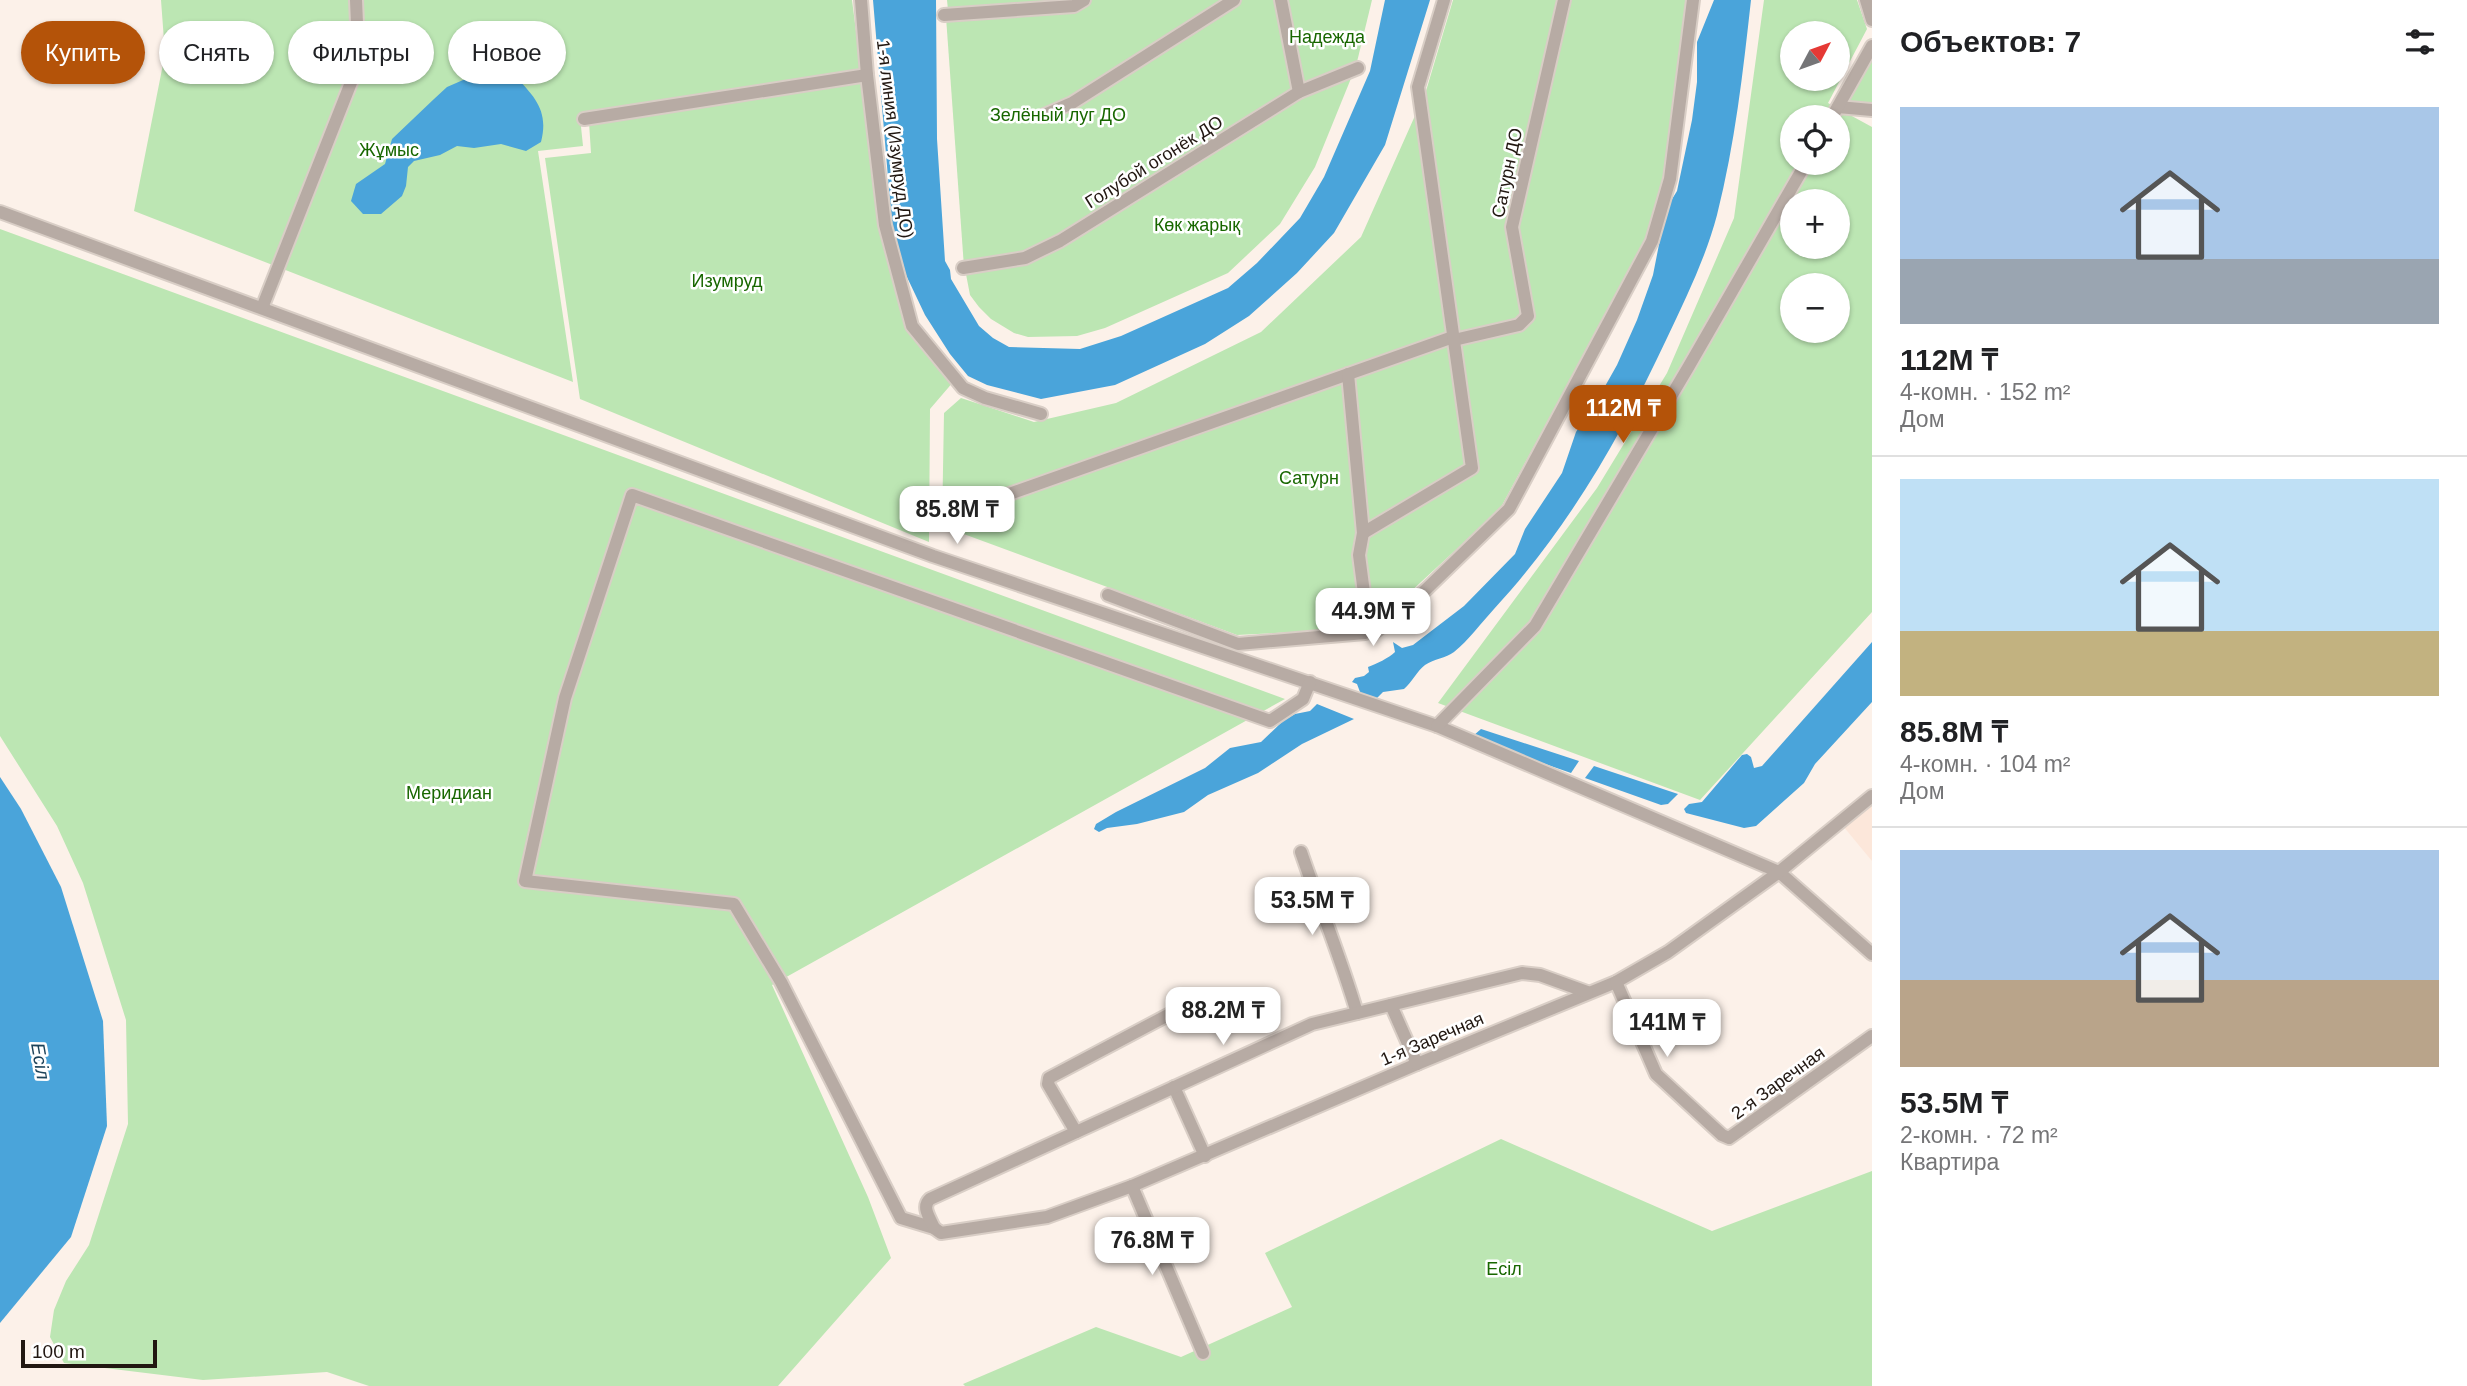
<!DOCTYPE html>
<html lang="ru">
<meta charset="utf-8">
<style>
:root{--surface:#fff;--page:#f6f6f6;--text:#202124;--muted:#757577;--line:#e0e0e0;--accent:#b45309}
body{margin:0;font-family:Arial,sans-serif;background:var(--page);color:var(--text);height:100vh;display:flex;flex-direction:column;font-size:26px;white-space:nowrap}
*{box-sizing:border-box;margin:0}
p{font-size:23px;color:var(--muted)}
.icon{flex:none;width:38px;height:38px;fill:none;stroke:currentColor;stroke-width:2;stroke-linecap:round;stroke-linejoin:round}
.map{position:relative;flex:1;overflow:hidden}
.sheet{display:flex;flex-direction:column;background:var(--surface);width:595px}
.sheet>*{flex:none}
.banner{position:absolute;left:21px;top:21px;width:665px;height:63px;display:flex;gap:14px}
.needle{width:46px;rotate:49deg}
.controls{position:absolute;left:1780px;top:21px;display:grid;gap:14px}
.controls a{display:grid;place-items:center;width:70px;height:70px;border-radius:50%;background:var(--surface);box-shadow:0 2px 5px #0004;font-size:35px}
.scale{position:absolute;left:21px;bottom:18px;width:136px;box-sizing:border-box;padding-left:7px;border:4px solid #211711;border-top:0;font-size:19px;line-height:24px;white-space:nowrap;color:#211711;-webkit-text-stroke:5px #fff;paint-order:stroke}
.price{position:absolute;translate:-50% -60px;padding:0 16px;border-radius:14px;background:#fff;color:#222;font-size:23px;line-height:46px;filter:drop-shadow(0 2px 4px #0008)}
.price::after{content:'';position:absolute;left:50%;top:42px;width:21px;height:16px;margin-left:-10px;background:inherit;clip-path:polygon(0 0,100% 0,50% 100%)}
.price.current{background:var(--accent);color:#fff}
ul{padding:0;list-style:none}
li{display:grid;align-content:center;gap:14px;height:371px;padding:0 28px}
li+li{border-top:2px solid var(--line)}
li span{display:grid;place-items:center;height:217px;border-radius:0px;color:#555}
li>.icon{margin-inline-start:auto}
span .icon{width:126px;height:126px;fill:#fffc;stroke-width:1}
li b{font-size:30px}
h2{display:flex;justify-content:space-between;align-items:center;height:84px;padding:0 28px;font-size:30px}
.pill{padding:0 24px;border-radius:32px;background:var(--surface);box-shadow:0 2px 5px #0004;font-size:24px;line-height:63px}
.pill.current{background:var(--accent);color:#fff}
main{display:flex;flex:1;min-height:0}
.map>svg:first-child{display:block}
.built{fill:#fce7da}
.green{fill:#bce6b3;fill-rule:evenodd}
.water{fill:#4aa4da}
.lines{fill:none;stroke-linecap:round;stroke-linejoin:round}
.minor-casing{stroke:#d9cec6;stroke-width:16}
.minor{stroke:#b7aba4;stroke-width:12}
.labels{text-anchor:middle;stroke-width:5;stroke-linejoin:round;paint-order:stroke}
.park-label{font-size:18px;fill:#186700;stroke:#fff}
.street-label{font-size:18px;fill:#211711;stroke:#fff}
.water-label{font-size:19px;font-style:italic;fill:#1d435a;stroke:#fff}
</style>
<main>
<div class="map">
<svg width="1872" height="1386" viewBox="0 0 1872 1386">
<rect width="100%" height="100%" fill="#fcf1e9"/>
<polygon class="built" points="1872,804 1872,861 1843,826"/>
<g class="green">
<polygon points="161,0 852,0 862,78 580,117 583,146 538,151 573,382 134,211 165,54"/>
<polygon points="947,0 1080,0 948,10"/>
<polygon points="1088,0 1279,0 1297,90 1024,256 964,267 946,17"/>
<polygon points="1284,0 1372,0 1356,66 1301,88"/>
<polygon points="1453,0 1687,0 1664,178 1648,236 1500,509 1381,619 1357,629 1237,635 942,526 944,413 961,398 1034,422 1116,403 1261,332 1361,237 1426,91"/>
<path d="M 1764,0 L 1857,0 L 1867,29 L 1828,103 L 1872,127 L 1872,612 L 1700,800 L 1438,703 L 1597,488 L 1667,373 L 1734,218 ZM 1792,33 L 1838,33 L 1838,79 L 1792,79 ZM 1792,117 L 1838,117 L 1838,163 L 1792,163 ZM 1792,201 L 1838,201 L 1838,247 L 1792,247 ZM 1792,285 L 1838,285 L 1838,331 L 1792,331 Z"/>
<polygon points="1872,52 1872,104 1845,102"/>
<polygon points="1354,71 1315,167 1280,224 1228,273 1105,328 1077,336 1028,337 1014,333 991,319 979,307 970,295 965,269 1027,259 1300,94"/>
<polygon points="861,83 880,223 909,328 954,381 930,409 929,542 580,399 545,158 591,153 589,122"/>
<polygon points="0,229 1285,699 772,985 868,1197 891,1258 778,1386 369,1386 327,1372 203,1380 64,1363 50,1337 54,1310 66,1281 89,1245 128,1124 126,1020 83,883 57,826 0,736"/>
<polygon points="1501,1139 1712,1231 1872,1171 1872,1386 965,1386 963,1384 1096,1327 1181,1357 1292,1307 1265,1253"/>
</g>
<g class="water">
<polygon points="873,0 936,0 937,139 945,261 950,270 951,279 979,326 993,338 1009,347 1080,349 1121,336 1228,288 1257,263 1300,218 1324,177 1370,71 1385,0 1430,0 1385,145 1334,233 1297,273 1249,316 1205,344 1115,385 1041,399 987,385 968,376 950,354 925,315 906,275 892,225"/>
<path d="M 1714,0 L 1751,0 C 1743,72 1735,144 1717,215 C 1706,257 1686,298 1667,338 C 1621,436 1568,529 1494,609 C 1481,623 1469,640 1454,652 C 1446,658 1434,659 1425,665 C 1417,671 1412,682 1404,689 L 1383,692 L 1374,701 L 1357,696 L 1360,692 L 1357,684 L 1352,682 L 1355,678 L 1364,676 L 1369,672 L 1368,667 C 1376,664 1389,658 1395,652 L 1393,642 L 1402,648 L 1413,645 L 1464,606 L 1515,554 L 1525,529 L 1562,473 L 1576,432 L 1595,404 L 1617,365 L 1637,320 L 1653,275 L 1666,209 L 1677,191 L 1692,120 L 1697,82 L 1697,42 Z"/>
<path d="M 487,73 L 515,76 C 535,97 549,111 541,142 L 526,151 L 501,144 L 474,148 L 457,146 L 440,155 L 414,161 L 408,167 L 406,186 L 402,196 L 381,214 L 363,214 L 351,201 L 356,184 L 385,164 L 392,139 L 434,99 L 447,87 L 470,77 Z"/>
<polygon points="1872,642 1872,702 1815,764 1804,783 1756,826 1744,828 1686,813 1684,809 1689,804 1702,802 1742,755 1747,754 1751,757 1754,768 1762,766"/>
<polygon points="1317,704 1354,719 1302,744 1258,773 1208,795 1184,812 1137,824 1107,828 1099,832 1094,829 1096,824 1116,812 1205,768 1230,748 1261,742 1283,721 1295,714 1310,711"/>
<polygon points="1481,729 1579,761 1571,773 1482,742 1473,736"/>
<polygon points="1594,766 1678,794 1668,804 1661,805 1585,778"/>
<polygon points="0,777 21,809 61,887 103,1021 107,1126 71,1237 0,1323"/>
</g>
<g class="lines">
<defs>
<g id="minor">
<polyline points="861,0 867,75 885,225 912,326 963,388 985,398 1041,414"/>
<polyline points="1281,0 1299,92"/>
<polyline points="1866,0 1872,20"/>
<polyline points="944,15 1074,6 1084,0"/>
<polyline points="1838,107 1872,110"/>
<polyline points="1042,116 1072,103 1234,0"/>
<polyline points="1832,117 1872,46"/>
<polyline points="584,119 867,75"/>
<polyline points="0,212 933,556 1437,726 1779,872 1872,954"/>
<polyline points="963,268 1025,258 1060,241 1299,92 1358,68"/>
<polyline points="262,308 354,75 358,47 356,0"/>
<polyline points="1454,340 1519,325 1528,316 1512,227 1564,0"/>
<polyline points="933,521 1453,337"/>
<polyline points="1363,533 1472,468 1418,87 1444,0"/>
<polyline points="1108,595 1238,644 1365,633 1368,623 1359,555 1363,533 1348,374"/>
<polyline points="1366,631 1374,632 1410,605 1509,509 1652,241 1670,179 1693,0"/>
<polyline points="1310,682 1303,699 1270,721 632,495 565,698 525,881 734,904 781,982 901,1218 934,1228 941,1233 1047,1217 1132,1186 1417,1064 1616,982 1668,952 1779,872 1872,796"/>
<polyline points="1437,726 1535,626 1689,366 1806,163"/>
<path d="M 1301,852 C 1319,905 1341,958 1357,1013"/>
<polyline points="1616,982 1656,1074 1722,1135 1729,1138 1872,1036"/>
<polyline points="1391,1005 1417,1064"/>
<polyline points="1174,1087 1205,1156"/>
<polyline points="1076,1132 1048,1084 1049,1078 1185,1006"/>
<polyline points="1132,1186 1203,1353"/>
<path d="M 934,1228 C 930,1218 921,1207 930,1199 L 1312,1024 L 1522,973 L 1540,975 L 1587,992"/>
</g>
</defs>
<use href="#minor" class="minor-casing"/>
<use href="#minor" class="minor"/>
</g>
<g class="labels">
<g class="park-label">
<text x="1327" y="43">Надежда</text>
<text x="1058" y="121">Зелёный луг ДО</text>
<text x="389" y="156">Жұмыс</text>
<text x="1197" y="231">Көк жарық</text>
<text x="727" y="287">Изумруд</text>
<text x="1309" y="484">Сатурн</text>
<text x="449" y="799">Меридиан</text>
<text x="1504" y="1275">Есіл</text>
</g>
<g class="street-label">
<text transform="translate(895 139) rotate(83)" y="6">1-я линия (Изумруд ДО)</text>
<text transform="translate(1154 162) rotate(-32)" y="6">Голубой огонёк ДО</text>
<text transform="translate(1507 173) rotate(-78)" y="6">Сатурн ДО</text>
<text transform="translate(1432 1039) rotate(-23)" y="6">1-я Заречная</text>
<text transform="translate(1778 1083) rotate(-36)" y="6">2-я Заречная</text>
</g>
<g class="water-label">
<text transform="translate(41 1061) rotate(80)" y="7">Есіл</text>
</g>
</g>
</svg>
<div class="controls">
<a><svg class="needle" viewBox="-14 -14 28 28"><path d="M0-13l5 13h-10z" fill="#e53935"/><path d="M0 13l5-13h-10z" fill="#757577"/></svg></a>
<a><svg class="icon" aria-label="locate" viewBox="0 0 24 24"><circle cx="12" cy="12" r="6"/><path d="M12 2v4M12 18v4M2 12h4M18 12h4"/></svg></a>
<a>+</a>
<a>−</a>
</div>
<div class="scale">100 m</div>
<b class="price current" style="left:1623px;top:445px">112M ₸</b>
<b class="price" style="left:957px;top:546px">85.8M ₸</b>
<b class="price" style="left:1373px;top:648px">44.9M ₸</b>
<b class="price" style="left:1312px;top:937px">53.5M ₸</b>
<b class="price" style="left:1223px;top:1047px">88.2M ₸</b>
<b class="price" style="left:1667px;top:1059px">141M ₸</b>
<b class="price" style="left:1152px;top:1277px">76.8M ₸</b>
<div class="banner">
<a class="pill current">Купить</a>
<a class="pill">Снять</a>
<a class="pill">Фильтры</a>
<a class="pill">Новое</a>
</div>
</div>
<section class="sheet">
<h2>Объектов: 7<svg class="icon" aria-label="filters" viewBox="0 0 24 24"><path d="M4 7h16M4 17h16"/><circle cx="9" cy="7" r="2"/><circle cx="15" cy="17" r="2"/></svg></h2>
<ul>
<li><span style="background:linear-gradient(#a9c7e8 70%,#9aa5b1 0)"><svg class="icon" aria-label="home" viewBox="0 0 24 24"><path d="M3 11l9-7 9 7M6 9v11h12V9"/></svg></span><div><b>112M ₸</b><p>4-комн. · 152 m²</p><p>Дом</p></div></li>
<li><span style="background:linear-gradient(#bfe0f5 70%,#c2b280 0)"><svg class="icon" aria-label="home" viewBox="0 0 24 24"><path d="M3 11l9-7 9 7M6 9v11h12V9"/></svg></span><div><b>85.8M ₸</b><p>4-комн. · 104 m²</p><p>Дом</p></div></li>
<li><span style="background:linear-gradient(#a9c7e8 60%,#b9a48a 0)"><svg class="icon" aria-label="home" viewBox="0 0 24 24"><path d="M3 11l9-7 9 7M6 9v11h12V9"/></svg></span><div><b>53.5M ₸</b><p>2-комн. · 72 m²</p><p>Квартира</p></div></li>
</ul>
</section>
</main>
